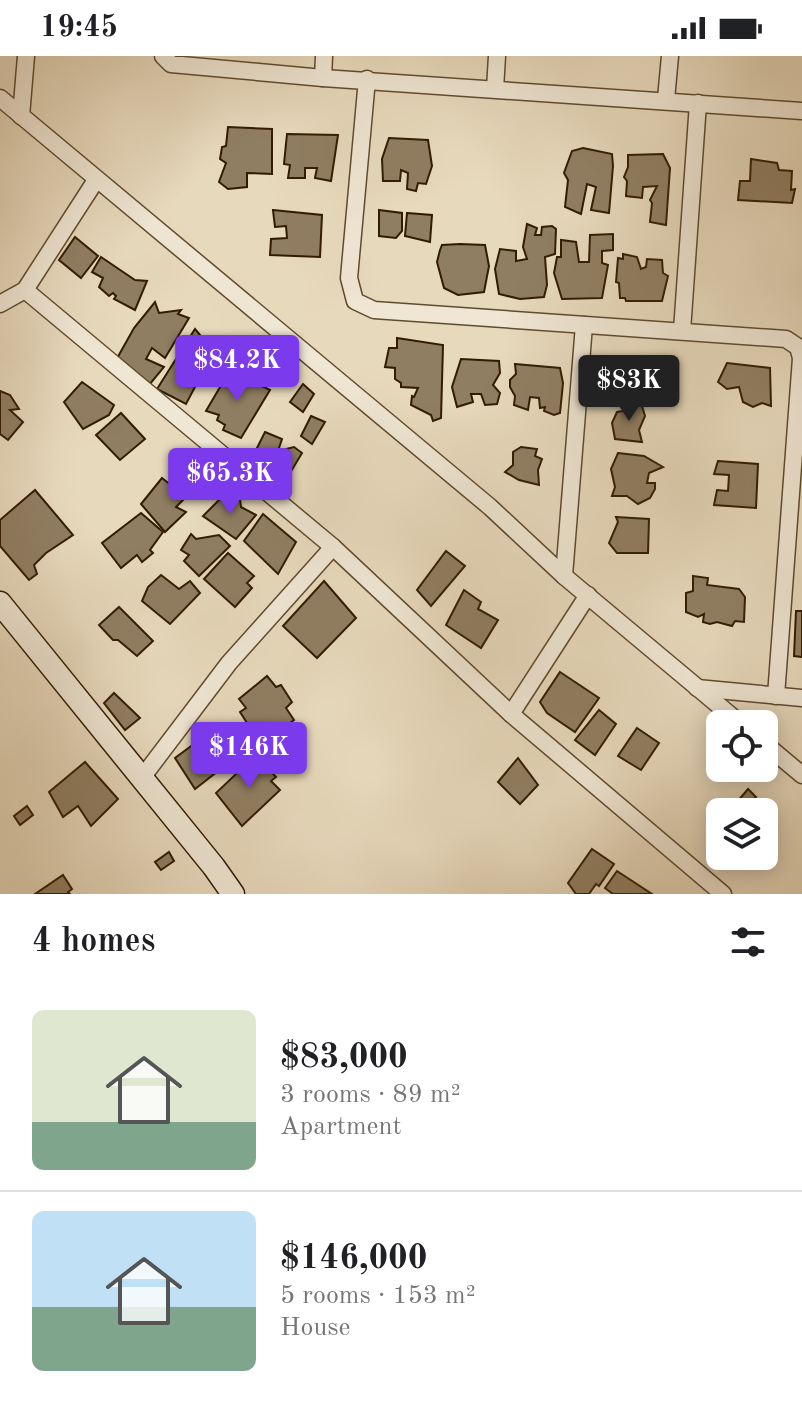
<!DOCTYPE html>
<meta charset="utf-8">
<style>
:root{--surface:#fff;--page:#f6f6f6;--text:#202124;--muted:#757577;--line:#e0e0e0;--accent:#7c3aed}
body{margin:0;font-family:"Old Standard TT",serif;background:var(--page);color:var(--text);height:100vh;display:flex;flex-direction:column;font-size:30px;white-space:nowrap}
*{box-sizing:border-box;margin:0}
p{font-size:26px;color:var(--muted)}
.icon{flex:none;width:44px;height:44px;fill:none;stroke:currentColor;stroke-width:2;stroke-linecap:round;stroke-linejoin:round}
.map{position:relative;height:838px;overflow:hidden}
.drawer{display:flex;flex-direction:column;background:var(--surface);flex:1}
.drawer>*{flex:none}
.buttons{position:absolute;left:706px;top:654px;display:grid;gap:16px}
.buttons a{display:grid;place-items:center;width:72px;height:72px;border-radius:12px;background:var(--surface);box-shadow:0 4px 20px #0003;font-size:40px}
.price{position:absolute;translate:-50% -68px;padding:0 18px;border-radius:8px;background:var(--accent);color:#fff;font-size:26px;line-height:52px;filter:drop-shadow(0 2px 4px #0008)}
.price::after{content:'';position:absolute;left:50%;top:48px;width:24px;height:18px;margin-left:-12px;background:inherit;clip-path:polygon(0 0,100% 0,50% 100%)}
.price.on{background:#222;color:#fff}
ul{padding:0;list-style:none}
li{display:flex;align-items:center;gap:24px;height:200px;padding:0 32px}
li+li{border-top:2px solid var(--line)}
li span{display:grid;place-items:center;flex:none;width:224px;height:160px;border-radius:12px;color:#555}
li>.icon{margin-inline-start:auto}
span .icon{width:96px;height:96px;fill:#fffc;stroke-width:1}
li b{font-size:34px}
h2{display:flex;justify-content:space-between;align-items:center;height:96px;padding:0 32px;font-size:34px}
.status{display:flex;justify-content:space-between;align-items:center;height:56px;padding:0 40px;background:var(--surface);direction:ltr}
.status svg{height:22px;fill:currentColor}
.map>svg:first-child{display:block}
.building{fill:#907e62;stroke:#321c00;stroke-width:2}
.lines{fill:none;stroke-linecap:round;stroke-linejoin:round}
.street-casing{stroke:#5f4b2f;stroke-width:19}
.secondary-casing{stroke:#321c00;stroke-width:25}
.street{stroke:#efe6d3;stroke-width:16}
.secondary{stroke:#efe6d3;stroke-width:22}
</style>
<div class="status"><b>19:45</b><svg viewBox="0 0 49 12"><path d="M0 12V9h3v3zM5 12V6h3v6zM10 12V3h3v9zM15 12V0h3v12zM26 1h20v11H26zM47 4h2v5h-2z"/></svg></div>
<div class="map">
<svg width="802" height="838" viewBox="0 0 802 838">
<rect width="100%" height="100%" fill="#e7d9bc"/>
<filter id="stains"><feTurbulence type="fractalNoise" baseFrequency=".0025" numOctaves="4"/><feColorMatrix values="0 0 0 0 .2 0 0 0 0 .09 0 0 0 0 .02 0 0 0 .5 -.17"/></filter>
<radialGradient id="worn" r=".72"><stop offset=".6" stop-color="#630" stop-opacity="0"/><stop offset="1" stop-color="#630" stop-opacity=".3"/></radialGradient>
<g class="building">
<polygon points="228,71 272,73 272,118 247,117 247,131 228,133 219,126 226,107 220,103 222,91 226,90"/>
<polygon points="287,78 338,79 331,125 315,122 317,112 305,112 305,122 288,122 290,109 284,108"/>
<polygon points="389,82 428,84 432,110 426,128 418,127 416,135 407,133 408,117 401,114 400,125 383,125 382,103"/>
<polygon points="583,92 612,98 613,110 609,157 591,154 596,131 587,128 581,158 565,151 568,124 564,117 572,95"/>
<polygon points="663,98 670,112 666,169 650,166 652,147 650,144 657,130 643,131 642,142 626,140 627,125 624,121 628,111 628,99"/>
<polygon points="751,103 777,107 779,114 792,115 791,134 795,133 792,147 738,144 740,125 750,125"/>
<polygon points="273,154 322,159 320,201 270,199 271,183 287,182 286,170 275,171"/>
<polygon points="379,154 402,157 402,175 396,182 379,180"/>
<polygon points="407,157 432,159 430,186 405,180"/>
<polygon points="527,168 537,172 535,179 541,179 542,171 552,170 556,173 555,198 545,201 547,229 544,241 520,243 499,238 495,213 500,193 516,195 516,205 527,203 523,191"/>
<polygon points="613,178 613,194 602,195 602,207 608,209 602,242 562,243 554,217 557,201 561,201 561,184 576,186 579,206 589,206 590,179"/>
<polygon points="75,181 98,200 81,222 59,204"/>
<polygon points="460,188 485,189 489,210 484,236 458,239 444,232 437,206 440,194 442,189"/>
<polygon points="623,198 637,201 641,213 646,211 647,203 662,204 663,217 668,220 662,245 626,245 625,242 620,242 619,227 616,226 618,202 623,203"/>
<polygon points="101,201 135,224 147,225 135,254 114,243 116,240 113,237 109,240 99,231 103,222 92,216"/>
<polygon points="155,246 159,257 181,254 178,258 189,262 165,302 152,292 146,303 164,311 150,328 115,306 134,272"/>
<polygon points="195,273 205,285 226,290 202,329 196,329 186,348 157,333"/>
<polygon points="397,282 443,289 441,362 433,365 431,359 411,349 412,340 414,341 418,332 401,331 401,327 395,323 395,312 385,311 389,292 397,292"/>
<polygon points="620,302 648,307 641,340 627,340 627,331 621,331 616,308"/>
<polygon points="461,303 499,305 500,317 493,329 500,337 497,348 485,349 481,338 471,338 473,346 457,351 452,331"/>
<polygon points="727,307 770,312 771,350 762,347 753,351 743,346 739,331 727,333 718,326"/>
<polygon points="515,308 560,312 563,327 560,357 554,359 544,355 545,351 540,352 539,342 530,341 528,354 514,349 515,340 510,331 510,324 516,318"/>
<polygon points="230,314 270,334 241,382 223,374 225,369 217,364 219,359 206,355"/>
<polygon points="82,326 114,349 109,359 83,373 64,346"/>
<polygon points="303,328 314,338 303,356 290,346"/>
<polygon points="0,335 10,339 19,353 10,354 23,366 8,384 0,378"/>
<polygon points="626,347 642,350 645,360 639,374 642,386 615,383 612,367 617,356 623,355"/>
<polygon points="121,357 145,383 120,404 96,379"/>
<polygon points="311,360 325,366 312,388 301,380"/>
<polygon points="265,376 282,383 278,395 294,391 302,397 281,432 249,408"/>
<polygon points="521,391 537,393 535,400 542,403 538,414 539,429 519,424 505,416 513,409 513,396"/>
<polygon points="618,397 644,400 663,411 649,417 647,427 655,427 655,433 650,442 638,448 627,440 612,440 615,431 611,413"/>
<polygon points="718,405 758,408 756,452 714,449 717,434 728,435 729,419 714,418"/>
<polygon points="162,422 186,441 176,451 186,456 165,476 141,448"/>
<polygon points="35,434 73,479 46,497 34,509 37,518 29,524 0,490 0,464"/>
<polygon points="228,435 235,444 240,443 241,451 256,459 236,483 203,460"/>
<polygon points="141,457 163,476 150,494 153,497 142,506 137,499 121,512 102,487"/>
<polygon points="263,458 296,486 278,518 244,485"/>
<polygon points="616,461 649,463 648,497 617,497 609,487 618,466"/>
<polygon points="191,478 196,483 219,479 230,490 199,520 184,505 189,499 181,494"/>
<polygon points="446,495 465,510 431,550 417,534"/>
<polygon points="228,497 254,520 247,527 252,532 235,551 204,523"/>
<polygon points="161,519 179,533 190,525 200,537 170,568 142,545 148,531"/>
<polygon points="693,520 708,522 707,529 739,533 745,541 744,566 735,565 732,570 717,566 710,568 703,566 704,558 698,561 686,556 686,537 693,535"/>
<polygon points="324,525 356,562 317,602 283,570"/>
<polygon points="464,534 481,546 478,553 498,564 481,592 446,569"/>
<polygon points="119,551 153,585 137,600 118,584 113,584 99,569"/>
<polygon points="796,555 802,555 802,601 794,600"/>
<polygon points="560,616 599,642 575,676 547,657 540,646"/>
<polygon points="267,620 276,631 281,629 292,646 286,652 294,664 267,685 254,670 249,670 240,656 246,652 239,643"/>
<polygon points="114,637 140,662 125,674 104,647"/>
<polygon points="599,654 616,668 595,699 575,684"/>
<polygon points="243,668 256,688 228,706 212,683"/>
<polygon points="637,672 659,687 641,714 618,700"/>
<polygon points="205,680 227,708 195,733 175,702"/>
<polygon points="256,699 276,721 271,725 280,734 242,770 216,737"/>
<polygon points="518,702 538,729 520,748 498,726"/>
<polygon points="85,706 118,743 91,770 78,750 63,761 49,736"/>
<polygon points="748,733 756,741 745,753 737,746"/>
<polygon points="27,750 33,759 20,769 14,760"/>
<polygon points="592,793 614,808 599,830 596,828 589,838 576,838 568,827"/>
<polygon points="169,796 174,805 161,814 155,806"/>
<polygon points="617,815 652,838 613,838 605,832"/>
<polygon points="63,819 72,833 68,836 70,838 35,838"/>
</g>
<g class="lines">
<defs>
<g id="street">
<polyline points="163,0 171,8 323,22 802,55"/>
<polyline points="323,22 324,0"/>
<polyline points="367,23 349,222 355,245 374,254 786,283 798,291 801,302 776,640"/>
<polyline points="495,33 497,0"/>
<polyline points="0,42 490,451 564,520 741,668"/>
<polyline points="666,43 670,0"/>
<polyline points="21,60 26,0"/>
<polyline points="25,234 333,491 511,658 588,539"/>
<polyline points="0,248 25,234 96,124"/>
<polyline points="682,275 698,47"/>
<polyline points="564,520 584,269"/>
<polyline points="697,632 802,642"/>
<polyline points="511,658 723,838"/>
<polyline points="764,687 802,719"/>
<polyline points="141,723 229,607 333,491"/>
</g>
<polyline id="secondary" points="0,547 214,811 233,838"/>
</defs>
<use href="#street" class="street-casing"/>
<use href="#secondary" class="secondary-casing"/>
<use href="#street" class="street"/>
<use href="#secondary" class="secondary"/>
</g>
<rect width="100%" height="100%" filter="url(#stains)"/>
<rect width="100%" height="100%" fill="url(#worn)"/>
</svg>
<div class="buttons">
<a><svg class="icon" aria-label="locate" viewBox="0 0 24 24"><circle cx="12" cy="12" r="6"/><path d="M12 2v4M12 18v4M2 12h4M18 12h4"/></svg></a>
<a><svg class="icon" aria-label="layers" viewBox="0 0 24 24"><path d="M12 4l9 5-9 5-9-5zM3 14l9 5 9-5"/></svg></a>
</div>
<b class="price" style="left:237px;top:347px">$84.2K</b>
<b class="price on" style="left:629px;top:367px">$83K</b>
<b class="price" style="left:230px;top:460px">$65.3K</b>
<b class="price" style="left:249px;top:734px">$146K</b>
</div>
<section class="drawer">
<h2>4 homes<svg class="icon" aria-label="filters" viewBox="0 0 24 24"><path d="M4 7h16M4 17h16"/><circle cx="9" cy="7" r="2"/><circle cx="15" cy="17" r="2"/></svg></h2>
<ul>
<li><span style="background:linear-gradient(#dfe7d0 70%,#7fa58c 0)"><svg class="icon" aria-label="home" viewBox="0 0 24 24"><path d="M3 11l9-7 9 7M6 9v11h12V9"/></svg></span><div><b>$83,000</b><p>3 rooms · 89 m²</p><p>Apartment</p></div></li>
<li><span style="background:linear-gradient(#bfe0f5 60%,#7fa58c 0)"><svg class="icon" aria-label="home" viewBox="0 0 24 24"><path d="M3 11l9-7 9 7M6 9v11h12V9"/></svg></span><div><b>$146,000</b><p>5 rooms · 153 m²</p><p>House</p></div></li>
</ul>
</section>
